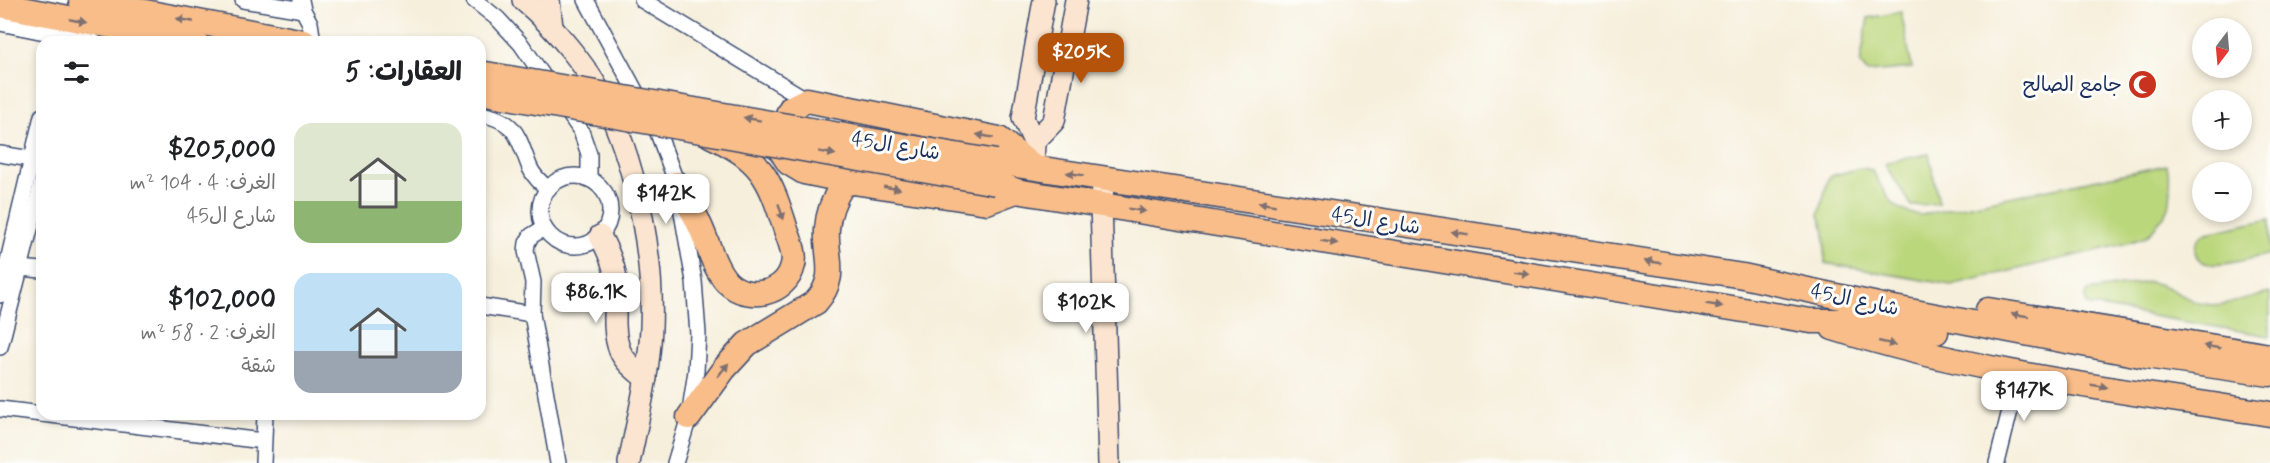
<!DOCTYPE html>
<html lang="ar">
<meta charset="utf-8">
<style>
:root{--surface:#fff;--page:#f2f2f2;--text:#202124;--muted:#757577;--accent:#b45309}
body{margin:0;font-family:Mynerve,"Playpen Sans Arabic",sans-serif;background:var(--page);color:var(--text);direction:rtl;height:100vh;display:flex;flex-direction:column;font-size:22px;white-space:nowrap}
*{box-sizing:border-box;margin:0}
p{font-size:20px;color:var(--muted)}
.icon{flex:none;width:33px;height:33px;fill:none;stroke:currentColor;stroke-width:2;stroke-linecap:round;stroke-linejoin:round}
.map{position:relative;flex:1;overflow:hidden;direction:ltr}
.side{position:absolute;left:36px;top:36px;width:450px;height:384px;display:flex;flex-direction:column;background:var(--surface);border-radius:18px;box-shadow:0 3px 9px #0003;direction:rtl}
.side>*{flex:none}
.needle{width:39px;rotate:196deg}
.tools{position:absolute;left:2192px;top:18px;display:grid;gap:12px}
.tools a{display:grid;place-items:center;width:60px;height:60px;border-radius:50%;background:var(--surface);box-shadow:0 3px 9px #0003;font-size:30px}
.price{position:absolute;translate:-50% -51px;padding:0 14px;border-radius:12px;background:#fff;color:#222;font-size:20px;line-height:39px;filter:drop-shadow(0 2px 3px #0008)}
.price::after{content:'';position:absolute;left:50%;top:36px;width:18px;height:14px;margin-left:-9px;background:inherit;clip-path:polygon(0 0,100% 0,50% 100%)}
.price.on{background:var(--accent);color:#fff}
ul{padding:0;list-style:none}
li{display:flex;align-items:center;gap:18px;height:150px;padding:0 24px}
li span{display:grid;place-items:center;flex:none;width:168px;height:120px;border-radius:18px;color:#555}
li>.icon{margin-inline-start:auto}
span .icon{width:72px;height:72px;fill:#fffc;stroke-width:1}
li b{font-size:26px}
h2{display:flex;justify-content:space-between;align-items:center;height:72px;padding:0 24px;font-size:26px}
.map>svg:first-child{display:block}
.green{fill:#bbd77c;stroke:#6b836d;stroke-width:1.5}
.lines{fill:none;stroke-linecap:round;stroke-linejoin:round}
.street-casing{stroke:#3c4c71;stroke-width:18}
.secondary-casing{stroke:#3c4c71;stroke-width:24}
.primary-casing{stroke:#3c4c71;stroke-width:27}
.street{stroke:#fff;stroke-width:15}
.secondary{stroke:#fce5d0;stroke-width:21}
.primary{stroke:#f8bd89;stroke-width:24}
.primary-bridge-casing{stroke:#3c4c71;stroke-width:27;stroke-linecap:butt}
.primary-bridge{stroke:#f8bd89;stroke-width:24}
.oneway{fill:#7e6f71}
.labels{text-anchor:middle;stroke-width:6;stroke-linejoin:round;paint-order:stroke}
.poi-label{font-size:20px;fill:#1b2f5e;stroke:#fdfcf7;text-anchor:end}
.street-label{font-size:20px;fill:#1b2f5e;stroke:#fdfcf7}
</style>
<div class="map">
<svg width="2270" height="463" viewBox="0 0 2270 463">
<rect width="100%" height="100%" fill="#fdfcf7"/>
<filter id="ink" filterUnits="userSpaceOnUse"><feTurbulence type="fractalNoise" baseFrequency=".0167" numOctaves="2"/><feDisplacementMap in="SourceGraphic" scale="12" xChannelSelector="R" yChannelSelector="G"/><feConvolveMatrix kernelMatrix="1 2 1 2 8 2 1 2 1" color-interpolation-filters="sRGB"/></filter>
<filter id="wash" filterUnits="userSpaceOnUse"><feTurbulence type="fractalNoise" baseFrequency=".008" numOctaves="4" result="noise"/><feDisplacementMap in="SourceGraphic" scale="24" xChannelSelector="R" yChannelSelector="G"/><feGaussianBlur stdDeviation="1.35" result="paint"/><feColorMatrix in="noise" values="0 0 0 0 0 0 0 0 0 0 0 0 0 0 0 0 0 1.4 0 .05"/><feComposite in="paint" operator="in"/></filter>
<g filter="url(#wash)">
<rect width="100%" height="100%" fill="#f6efdc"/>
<g class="green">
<polygon points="1901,12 1912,68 1867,72 1860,64 1868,18"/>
<polygon points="1929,154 1939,203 1912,206 1885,165 1888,162"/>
<path d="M 2167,165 L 2171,189 L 2170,202 L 2163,218 L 2146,237 L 2124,244 L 1951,285 L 1825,263 L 1825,232 L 1819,215 L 1828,179 L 1831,176 L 1861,168 L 1872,170 C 1887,195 1890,212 1921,215 Z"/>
<path d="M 2270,219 L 2270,254 C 2253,257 2197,278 2195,250 C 2195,243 2198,238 2203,234 Z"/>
<path d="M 2149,282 C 2166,284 2179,295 2196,302 C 2218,310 2248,298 2270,293 L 2270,336 L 2087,305 L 2085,297 L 2088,291 Z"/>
</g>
</g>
<g filter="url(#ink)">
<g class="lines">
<defs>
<g id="street">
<polyline points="243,0 303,10"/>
<polyline points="301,0 303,10 310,23 313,42"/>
<polyline points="474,0 498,19 521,44 581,131 589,154 589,179"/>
<polyline points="586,0 658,133 677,184 694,281 698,334 696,371 689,417 675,463"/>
<polyline points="642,0 807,100"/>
<polyline points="0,23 94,42"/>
<path d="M 480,114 C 518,121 517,136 530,168 C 534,177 541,183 548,189"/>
<polyline points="0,154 31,159"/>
<circle cx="575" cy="211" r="35"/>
<polyline points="544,228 531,236 527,243 526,251 533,282 532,314 558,463"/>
<polyline points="20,268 42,270"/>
<polyline points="0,295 42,116"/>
<polyline points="480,306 532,314"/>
<polyline points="0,347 42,182"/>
<polyline points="0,409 42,414"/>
<polyline points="42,414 263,441"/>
<polyline points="263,463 265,414"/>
<polyline points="1997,463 2019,374"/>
</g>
<g id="secondary">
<path d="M 523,0 C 554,26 593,73 609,110 C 638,174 654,259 651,328 C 649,374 638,419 629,463"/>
<polyline points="549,0 552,27"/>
<polyline points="1034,142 1054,121 1076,0"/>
<polyline points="1033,167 1034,142 1023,118 1044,0"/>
<polyline points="1103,188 1101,204 1109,463"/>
<path d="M 600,236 C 607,249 615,265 616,280 C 617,303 611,329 620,351 C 625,363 637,371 646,379"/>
</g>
<g id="primary">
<polyline points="81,0 304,42"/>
<polyline points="0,5 196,42"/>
<polyline points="996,162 1743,276 1878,305 2146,356 2270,374"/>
<polyline points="996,183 1016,191 1811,321 1867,321 1936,332"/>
<path d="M 677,184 C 684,197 693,210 699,224 C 708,242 713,267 727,282 C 747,302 786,295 793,265 C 796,254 790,241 786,230 C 769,176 762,160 710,135"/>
<polyline points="1016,191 987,202 853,182 804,172 789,163 780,149 781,128 791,108 807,100 999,139 1033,167"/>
<polyline points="1988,310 2270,356"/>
<path d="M 1833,328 C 1974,373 2125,391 2270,414"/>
<path d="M 689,417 L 724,369 L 747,344 L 816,302 C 839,276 825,258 827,229 C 828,212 834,198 843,184 L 853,182"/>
</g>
</defs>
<use href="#street" class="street-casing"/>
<use href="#secondary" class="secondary-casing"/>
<use href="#primary" class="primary-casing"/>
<use href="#street" class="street"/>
<use href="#secondary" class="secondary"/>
<use href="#primary" class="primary"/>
<defs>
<g id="primary-bridge">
<polyline points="480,73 996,162"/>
<polyline points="480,92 996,183"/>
</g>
</defs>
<use href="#primary-bridge" class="primary-bridge-casing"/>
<use href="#primary-bridge" class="primary-bridge"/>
</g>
<defs><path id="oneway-solid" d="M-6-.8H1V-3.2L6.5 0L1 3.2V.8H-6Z" transform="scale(1.5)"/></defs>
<g class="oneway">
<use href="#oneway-solid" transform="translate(185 20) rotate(-169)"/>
<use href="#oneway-solid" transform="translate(78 21) rotate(11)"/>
<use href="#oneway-solid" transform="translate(752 119) rotate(-170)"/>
<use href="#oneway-solid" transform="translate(985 136) rotate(-169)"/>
<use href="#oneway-solid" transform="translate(827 153) rotate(10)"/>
<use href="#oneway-solid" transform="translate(1075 174) rotate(-171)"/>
<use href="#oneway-solid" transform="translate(892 188) rotate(8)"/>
<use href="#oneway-solid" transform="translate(1267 204) rotate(-171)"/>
<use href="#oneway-solid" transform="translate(1137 210) rotate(9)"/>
<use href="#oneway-solid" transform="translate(781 212) rotate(73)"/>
<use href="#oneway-solid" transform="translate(1460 233) rotate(-171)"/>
<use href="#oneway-solid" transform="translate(1329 242) rotate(9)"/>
<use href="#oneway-solid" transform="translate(1653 262) rotate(-171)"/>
<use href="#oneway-solid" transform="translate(1521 273) rotate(9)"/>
<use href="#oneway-solid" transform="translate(1714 305) rotate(9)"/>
<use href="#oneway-solid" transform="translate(2020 315) rotate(-171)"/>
<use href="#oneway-solid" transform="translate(1887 343) rotate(13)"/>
<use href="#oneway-solid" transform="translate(2212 347) rotate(-171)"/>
<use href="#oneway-solid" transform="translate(723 370) rotate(-51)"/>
<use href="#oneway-solid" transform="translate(2099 386) rotate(9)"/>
</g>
</g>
<defs>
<symbol id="mosque-disc" viewBox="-11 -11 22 22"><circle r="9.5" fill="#c8321e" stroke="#fdfcf7"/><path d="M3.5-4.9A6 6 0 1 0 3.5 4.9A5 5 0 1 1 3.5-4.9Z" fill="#fff"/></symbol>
</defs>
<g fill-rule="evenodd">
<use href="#mosque-disc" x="2126" y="68" width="33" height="33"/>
</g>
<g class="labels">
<g class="poi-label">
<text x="2122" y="91">جامع الصالح</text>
</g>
<g class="street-label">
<text transform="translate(896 145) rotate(10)" y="7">شارع ال45</text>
<text transform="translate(1376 220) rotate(9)" y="7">شارع ال45</text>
<text transform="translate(1855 299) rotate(12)" y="7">شارع ال45</text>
</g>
</g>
</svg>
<div class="tools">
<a><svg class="needle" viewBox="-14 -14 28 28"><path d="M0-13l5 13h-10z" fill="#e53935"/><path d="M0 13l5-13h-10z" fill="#757577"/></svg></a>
<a>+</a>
<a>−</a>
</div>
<b class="price on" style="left:1081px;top:84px">$205K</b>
<b class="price" style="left:666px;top:225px">$142K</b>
<b class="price" style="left:596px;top:324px">$86.1K</b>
<b class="price" style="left:1086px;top:334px">$102K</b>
<b class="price" style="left:2024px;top:422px">$147K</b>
<section class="side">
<h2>العقارات: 5<svg class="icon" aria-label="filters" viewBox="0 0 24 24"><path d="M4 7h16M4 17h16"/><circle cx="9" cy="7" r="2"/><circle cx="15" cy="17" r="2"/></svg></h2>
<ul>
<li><span style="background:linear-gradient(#dfe7d0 65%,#8fb573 0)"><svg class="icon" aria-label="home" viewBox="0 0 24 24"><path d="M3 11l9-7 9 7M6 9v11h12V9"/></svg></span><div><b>$205,000</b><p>الغرف: 4 · 104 m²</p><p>شارع ال45</p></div></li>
<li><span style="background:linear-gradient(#bfe0f5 65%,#9aa5b1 0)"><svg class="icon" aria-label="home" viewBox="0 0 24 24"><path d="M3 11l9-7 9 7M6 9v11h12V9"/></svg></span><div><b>$102,000</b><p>الغرف: 2 · 58 m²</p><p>شقة</p></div></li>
</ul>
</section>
</div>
